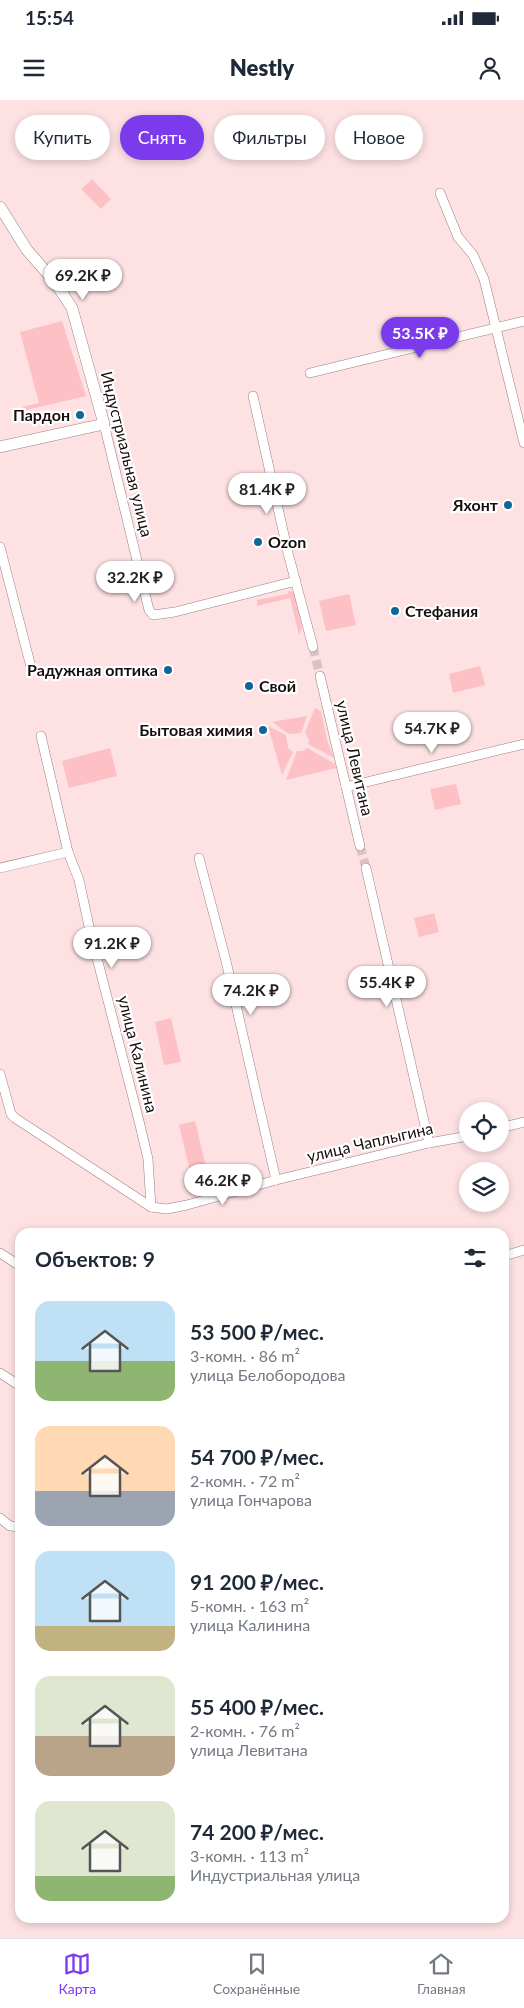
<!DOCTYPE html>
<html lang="ru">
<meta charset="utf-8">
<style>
:root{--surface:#fff;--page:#f2f2f3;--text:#1f2937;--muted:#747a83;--line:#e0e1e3;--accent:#7c3aed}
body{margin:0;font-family:Lato,sans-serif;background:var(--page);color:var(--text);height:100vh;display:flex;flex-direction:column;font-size:19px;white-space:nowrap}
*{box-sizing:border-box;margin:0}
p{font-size:16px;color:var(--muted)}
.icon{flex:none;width:28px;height:28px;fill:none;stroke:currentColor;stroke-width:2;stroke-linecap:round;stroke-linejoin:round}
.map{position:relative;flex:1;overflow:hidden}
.sheet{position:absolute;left:15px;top:1128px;width:494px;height:695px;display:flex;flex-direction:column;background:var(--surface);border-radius:15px;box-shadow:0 2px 8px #0003}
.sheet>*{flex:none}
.banner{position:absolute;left:15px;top:15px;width:495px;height:45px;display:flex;gap:10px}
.controls{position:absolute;left:459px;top:1002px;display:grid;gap:10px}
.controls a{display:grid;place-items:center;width:50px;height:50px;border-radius:50%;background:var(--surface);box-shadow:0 2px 8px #0003;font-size:25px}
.price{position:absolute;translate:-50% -42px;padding:0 11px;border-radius:18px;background:#fff;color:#222;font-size:16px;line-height:32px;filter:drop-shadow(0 1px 2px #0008)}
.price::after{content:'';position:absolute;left:50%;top:30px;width:15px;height:11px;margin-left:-8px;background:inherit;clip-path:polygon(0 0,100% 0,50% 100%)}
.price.active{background:var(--accent);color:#fff}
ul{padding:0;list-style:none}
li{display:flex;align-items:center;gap:15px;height:125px;padding:0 20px}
li span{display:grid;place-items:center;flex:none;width:140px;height:100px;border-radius:15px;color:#555}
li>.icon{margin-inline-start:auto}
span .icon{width:60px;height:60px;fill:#fffc;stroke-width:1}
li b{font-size:21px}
h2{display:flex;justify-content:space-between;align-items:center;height:60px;padding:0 20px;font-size:21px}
.tag{padding:0 18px;border-radius:22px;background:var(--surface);box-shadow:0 2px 8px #0003;font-size:18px;line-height:45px}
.tag.active{background:var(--accent);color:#fff}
.status{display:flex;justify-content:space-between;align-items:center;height:35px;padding:0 25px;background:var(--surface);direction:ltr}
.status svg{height:14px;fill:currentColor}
header{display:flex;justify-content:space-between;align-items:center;height:65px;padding:0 20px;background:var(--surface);font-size:22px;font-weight:800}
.tab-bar{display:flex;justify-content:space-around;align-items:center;height:70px;border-top:1px solid var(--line);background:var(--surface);font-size:14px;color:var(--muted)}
.tab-bar a{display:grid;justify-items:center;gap:2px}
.tab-bar .active{color:var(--accent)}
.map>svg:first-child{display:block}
.green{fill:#fcc0c5}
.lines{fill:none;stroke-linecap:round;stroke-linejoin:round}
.minor-tunnel{stroke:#dbc1c3;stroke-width:9;stroke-dasharray:9 4.5;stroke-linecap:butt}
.minor-casing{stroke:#9e7f81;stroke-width:10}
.tertiary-casing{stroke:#9e7f81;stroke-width:12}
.minor{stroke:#fff;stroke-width:9}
.tertiary{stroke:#fff;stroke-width:11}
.poi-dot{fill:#106697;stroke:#fff;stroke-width:2}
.labels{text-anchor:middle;stroke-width:4.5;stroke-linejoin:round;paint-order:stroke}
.poi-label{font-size:16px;font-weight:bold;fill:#180d0e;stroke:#fff;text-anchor:end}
.street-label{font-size:16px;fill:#180d0e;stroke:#fff}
</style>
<div class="status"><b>15:54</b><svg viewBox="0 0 49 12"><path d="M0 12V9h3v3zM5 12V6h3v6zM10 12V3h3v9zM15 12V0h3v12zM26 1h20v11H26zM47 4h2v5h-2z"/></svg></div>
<header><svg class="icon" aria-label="menu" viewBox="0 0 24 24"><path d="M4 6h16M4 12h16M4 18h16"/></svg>Nestly<svg class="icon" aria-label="person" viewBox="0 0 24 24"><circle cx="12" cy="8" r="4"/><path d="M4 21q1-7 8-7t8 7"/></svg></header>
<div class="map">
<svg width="524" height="1838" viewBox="0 0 524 1838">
<rect width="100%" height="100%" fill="#fde1e3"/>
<g class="green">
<polygon points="92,79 111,99 101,109 81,89"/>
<polygon points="62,221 86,296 22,311 22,307 39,303 20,232"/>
<polygon points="289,491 294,492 296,497 302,528 299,535 290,498 257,506 257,500 287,494"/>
<polygon points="349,494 356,525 326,531 319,501"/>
<polygon points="480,566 485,585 453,593 449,574"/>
<polygon points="315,608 321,611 327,640 334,658 308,644 309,640 305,632"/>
<polygon points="307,616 301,633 289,634 272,622"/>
<polygon points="268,626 286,635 288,648 293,652 282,675"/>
<polygon points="110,648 117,676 69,688 62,661"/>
<polygon points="307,648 335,664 336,668 286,680 297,651 303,651"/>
<polygon points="456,684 461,704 435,710 430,689"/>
<polygon points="434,813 439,832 419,837 414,818"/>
<polygon points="171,918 181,962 164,965 155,922"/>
<polygon points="195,1021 206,1067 190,1071 179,1025"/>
</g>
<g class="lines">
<g class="minor-tunnel">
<polyline points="313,547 320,576"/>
<polyline points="360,746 366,768"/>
</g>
<defs>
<g id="minor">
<polyline points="440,93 458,137 473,155 484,179 524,343"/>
<polyline points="310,273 524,221"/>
<polyline points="253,296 288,453 313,547"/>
<polyline points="104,324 149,510 153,515 175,512 296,481"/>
<polyline points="0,447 31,567"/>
<polyline points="320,576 360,746"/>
<polyline points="41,636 68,752 79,780 90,831 139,1021 148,1059 151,1107"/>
<polyline points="346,687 524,644"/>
<polyline points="199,758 226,861 276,1080"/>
<polyline points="0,768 68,752"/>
<polyline points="366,768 429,1043"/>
<polyline points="0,974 11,1014 15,1018 151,1107 167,1109 187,1105 276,1080 429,1043 468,1036"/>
<polyline points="500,1028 524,1022"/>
<polyline points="0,1153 20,1166"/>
<polyline points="504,1156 524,1150"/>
<polyline points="0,1273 20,1286"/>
<polyline points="0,1418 10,1426 20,1427"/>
</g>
<polyline id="tertiary" points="0,107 27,150 55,182 72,208 104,324 0,347"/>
</defs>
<use href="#minor" class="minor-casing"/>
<use href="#tertiary" class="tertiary-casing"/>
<use href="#minor" class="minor"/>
<use href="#tertiary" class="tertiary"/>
</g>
<g class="poi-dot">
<circle cx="80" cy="315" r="5"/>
<circle cx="508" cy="405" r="5"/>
<circle cx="258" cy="442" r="5"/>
<circle cx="395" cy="511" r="5"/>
<circle cx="168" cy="570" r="5"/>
<circle cx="249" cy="586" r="5"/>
<circle cx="263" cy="630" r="5"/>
</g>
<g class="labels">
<g class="poi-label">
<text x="70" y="321">Пардон</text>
<text x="498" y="411">Яхонт</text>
<text x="268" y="448" text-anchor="start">Ozon</text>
<text x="405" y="517" text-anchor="start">Стефания</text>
<text x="158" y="576">Радужная оптика</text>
<text x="259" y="592" text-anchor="start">Свой</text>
<text x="253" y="636">Бытовая химия</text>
</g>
<g class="street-label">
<text transform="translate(127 354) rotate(76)" y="6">Индустриальная улица</text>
<text transform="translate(355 658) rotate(77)" y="6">улица Левитана</text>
<text transform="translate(138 954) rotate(76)" y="6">улица Калинина</text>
<text transform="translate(370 1042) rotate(-13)" y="6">улица Чаплыгина</text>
</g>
</g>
</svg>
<div class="controls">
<a><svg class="icon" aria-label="locate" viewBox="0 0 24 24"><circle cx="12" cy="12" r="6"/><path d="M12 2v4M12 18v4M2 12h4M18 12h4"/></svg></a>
<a><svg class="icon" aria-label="layers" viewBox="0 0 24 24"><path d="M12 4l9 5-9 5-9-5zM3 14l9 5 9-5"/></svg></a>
</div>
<b class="price" style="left:83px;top:201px">69.2K ₽</b>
<b class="price active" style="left:420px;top:259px">53.5K ₽</b>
<b class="price" style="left:267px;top:415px">81.4K ₽</b>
<b class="price" style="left:135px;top:503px">32.2K ₽</b>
<b class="price" style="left:432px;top:654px">54.7K ₽</b>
<b class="price" style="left:112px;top:869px">91.2K ₽</b>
<b class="price" style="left:387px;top:908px">55.4K ₽</b>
<b class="price" style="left:251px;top:916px">74.2K ₽</b>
<b class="price" style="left:223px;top:1106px">46.2K ₽</b>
<div class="banner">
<a class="tag">Купить</a>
<a class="tag active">Снять</a>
<a class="tag">Фильтры</a>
<a class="tag">Новое</a>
</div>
<section class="sheet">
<h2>Объектов: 9<svg class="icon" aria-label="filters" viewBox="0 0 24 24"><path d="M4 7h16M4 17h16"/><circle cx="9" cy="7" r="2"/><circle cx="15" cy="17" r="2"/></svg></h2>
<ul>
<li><span style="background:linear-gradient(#bfe0f5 60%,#8fb573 0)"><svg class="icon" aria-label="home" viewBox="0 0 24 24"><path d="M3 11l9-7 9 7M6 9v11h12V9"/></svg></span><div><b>53 500 ₽/мес.</b><p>3-комн. · 86 m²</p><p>улица Белобородова</p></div></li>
<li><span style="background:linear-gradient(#ffd9b3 65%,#9aa5b1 0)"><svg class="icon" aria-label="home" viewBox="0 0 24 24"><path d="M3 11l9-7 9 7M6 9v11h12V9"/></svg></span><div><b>54 700 ₽/мес.</b><p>2-комн. · 72 m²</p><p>улица Гончарова</p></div></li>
<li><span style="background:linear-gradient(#bfe0f5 75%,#c2b280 0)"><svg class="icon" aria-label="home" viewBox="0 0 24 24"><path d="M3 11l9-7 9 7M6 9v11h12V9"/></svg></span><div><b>91 200 ₽/мес.</b><p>5-комн. · 163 m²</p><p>улица Калинина</p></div></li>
<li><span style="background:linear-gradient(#dfe7d0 60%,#b9a48a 0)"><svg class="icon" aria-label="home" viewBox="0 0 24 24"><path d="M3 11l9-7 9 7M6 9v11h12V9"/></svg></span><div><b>55 400 ₽/мес.</b><p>2-комн. · 76 m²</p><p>улица Левитана</p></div></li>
<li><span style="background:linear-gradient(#dfe7d0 75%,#8fb573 0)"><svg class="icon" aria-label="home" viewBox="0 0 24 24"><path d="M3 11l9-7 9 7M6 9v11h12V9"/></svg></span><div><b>74 200 ₽/мес.</b><p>3-комн. · 113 m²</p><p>Индустриальная улица</p></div></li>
</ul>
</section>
</div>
<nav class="tab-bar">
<a class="active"><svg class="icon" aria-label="map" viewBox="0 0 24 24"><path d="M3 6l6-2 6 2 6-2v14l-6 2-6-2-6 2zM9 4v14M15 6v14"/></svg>Карта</a>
<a><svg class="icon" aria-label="saved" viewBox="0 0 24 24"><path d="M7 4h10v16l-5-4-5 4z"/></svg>Сохранённые</a>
<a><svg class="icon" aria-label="home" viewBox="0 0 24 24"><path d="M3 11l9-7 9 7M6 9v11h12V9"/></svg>Главная</a>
</nav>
